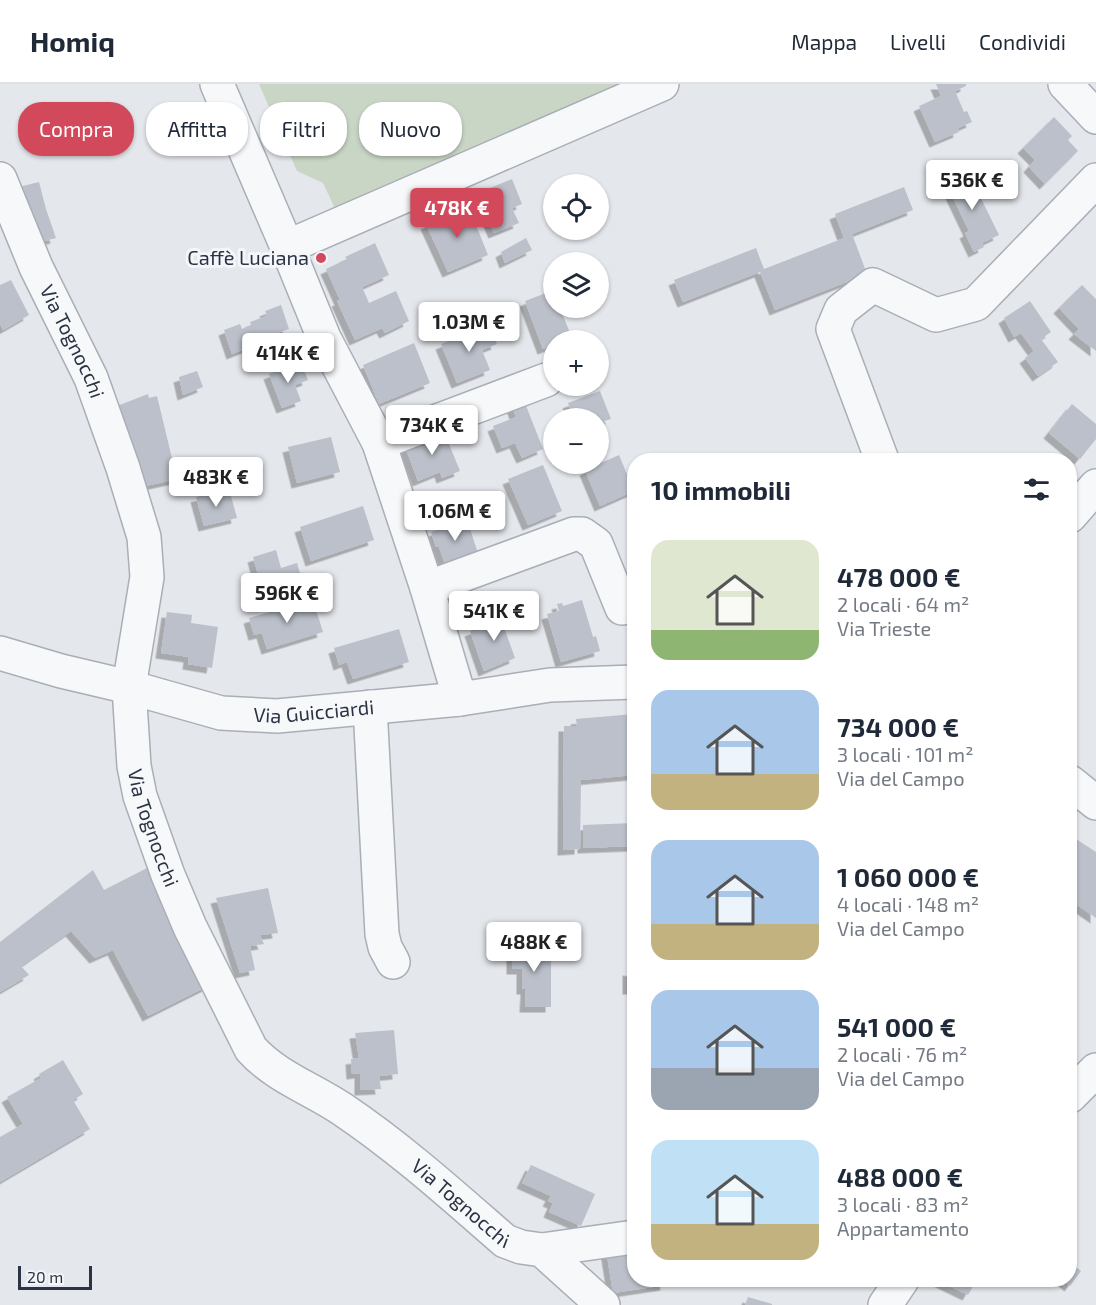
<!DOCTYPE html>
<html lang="it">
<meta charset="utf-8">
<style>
:root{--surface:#fff;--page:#f6f6f7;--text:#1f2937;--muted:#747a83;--line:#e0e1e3;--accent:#d1495b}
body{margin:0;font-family:"Exo 2",sans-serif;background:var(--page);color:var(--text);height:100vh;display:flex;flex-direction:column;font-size:22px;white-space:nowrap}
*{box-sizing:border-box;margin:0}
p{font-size:20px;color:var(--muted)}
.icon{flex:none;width:33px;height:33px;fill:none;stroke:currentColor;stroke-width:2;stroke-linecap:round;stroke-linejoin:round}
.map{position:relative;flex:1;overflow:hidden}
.side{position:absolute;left:627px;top:369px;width:450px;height:834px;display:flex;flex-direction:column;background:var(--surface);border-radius:24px;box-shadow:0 2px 4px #0004}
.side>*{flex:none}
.banner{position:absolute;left:18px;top:18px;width:519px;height:54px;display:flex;gap:12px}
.fabs{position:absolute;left:543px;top:90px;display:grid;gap:12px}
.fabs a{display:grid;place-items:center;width:66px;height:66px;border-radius:50%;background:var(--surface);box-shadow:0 2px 4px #0004;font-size:30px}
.scale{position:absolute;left:18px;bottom:15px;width:74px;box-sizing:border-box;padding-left:6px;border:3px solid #2b3445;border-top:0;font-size:16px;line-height:21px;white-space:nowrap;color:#2b3445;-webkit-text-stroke:4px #f4f6f9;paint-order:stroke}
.price{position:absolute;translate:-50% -51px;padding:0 14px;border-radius:6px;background:#fff;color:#222;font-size:20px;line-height:39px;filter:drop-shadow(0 2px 3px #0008)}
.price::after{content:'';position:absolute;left:50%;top:36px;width:18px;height:14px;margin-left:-9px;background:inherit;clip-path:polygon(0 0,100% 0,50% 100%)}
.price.on{background:var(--accent);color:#fff}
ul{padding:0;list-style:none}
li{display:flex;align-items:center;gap:18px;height:150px;padding:0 24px}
li span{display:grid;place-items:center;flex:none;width:168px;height:120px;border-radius:18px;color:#555}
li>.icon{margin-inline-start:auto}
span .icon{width:72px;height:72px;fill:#fffc;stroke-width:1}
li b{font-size:26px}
h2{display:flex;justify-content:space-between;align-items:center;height:72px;padding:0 24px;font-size:26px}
.pill{padding:0 21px;border-radius:24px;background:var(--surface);box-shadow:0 2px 4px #0004;font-size:21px;line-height:54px}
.pill.on{background:var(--accent);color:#fff}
header{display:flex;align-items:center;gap:36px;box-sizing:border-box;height:84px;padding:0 30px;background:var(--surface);border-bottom:2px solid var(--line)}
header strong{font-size:28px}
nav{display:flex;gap:33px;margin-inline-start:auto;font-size:21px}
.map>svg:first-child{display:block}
.pitch{fill:#c9d6c5}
.building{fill:#bbc0ca;filter:url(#shadow)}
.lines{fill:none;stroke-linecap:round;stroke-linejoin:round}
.minor-casing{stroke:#a9aeb7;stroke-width:36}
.minor{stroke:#f7f8fa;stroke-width:33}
.poi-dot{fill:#d1495b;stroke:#f4f6f9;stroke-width:2}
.labels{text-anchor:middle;stroke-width:6;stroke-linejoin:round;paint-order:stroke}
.poi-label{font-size:20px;fill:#2b3445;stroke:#f4f6f9;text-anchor:end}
.street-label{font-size:20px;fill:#2b3445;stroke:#f4f6f9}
</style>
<header>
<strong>Homiq</strong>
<nav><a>Mappa</a><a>Livelli</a><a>Condividi</a></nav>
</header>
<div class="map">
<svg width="1096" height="1221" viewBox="0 0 1096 1221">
<defs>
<filter id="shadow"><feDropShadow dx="-5.5" dy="5.5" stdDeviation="0" flood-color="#0004"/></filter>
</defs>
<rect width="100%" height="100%" fill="#e4e7ec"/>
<polygon class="pitch" points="259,0 634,0 338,131 323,99 297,87"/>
<g class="building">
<polygon points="936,0 966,0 966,2 955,7 964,28 967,27 972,38 958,44 959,48 935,58 919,22 941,12"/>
<polygon points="1054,33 1072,52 1068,56 1078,67 1045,100 1029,83 1035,76 1023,64"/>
<polygon points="968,88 999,151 982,159 984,163 974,168 965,149 969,147 946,99"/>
<polygon points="512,95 522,120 512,124 519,139 494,149 488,135 484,137 473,111"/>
<polygon points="39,98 46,125 56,154 33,160 15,104"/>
<polygon points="904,103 913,126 852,150 867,190 775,226 760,188 683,218 674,196 756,164 764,185 844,154 835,130"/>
<polygon points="464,121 473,143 476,141 488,171 448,188 426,140 441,134 439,130"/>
<polygon points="526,154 532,166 505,179 501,168"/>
<polygon points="375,159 389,191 362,203 369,219 396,207 409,237 385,249 382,244 355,256 337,217 340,216 326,185 347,175 345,173"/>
<polygon points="11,196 29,231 3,246 0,240 0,201"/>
<polygon points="1082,201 1096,215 1096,267 1074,250 1079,245 1059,224"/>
<polygon points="554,206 554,224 560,224 572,254 564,256 554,256 554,261 543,265 525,217"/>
<polygon points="1030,217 1051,248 1041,255 1058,278 1038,292 1025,274 1034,267 1021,249 1014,253 1004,234"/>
<polygon points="281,221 289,245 248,259 250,263 232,270 224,246 240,240 242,245 251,241 250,238 267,232 265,227"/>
<polygon points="489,241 497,260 482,266 490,286 457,299 441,260"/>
<polygon points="414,259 430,299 379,320 363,281"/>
<polygon points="301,278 308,296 295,301 301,317 282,324 269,290"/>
<polygon points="197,287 203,303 183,311 179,293"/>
<polygon points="600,307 611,335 598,339 598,334 574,334 568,319"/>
<polygon points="148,310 149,314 157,312 177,395 141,403 117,322"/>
<polygon points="523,314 543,365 522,374 515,359 502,364 493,342 516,333 511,319"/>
<polygon points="1072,320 1096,340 1096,355 1080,375 1049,349"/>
<polygon points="443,345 460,387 442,394 440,388 418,397 404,360"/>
<polygon points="331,353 340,388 297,399 288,363"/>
<polygon points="619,371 634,407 600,422 585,386"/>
<polygon points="543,381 562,427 528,441 508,395"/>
<polygon points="229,405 237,434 204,442 196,413"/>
<polygon points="363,422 374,456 311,477 300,443"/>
<polygon points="467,436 478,469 445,480 439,463 436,463 431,448"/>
<polygon points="276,466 281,484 297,479 302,496 263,508 253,473"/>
<polygon points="313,516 323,548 267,565 262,549 254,551 249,534"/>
<polygon points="582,516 593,553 596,552 600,567 561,578 547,530 559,527 557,520 562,519 563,522"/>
<polygon points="509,522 513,535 502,538 515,574 484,587 470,547 502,536 497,526"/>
<polygon points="167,528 192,531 191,539 218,543 212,584 188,580 189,573 161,569"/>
<polygon points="399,545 409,578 353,595 347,578 339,581 334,564"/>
<polygon points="634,630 634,691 581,696 580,765 563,766 564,642 577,642 576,635"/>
<polygon points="634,739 634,762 583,764 583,741"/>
<polygon points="1070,751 1096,768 1096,834 1070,816"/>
<polygon points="147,784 208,902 148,932 113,866 95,874 71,847 21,882 29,891 0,908 0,858 93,786 104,806"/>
<polygon points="268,804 278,849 260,851 264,860 250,862 255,886 240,889 216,814"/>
<polygon points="512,859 547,859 547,877 551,877 551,923 525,923 526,905 522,905 522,885 512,885"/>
<polygon points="628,886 634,887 634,905 628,905"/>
<polygon points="394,946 398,990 379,992 381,1005 360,1006 360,989 352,990 351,975 359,974 355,949"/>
<polygon points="63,976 83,1010 73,1016 90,1045 0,1098 0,1053 23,1040 7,1013 41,994 39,990"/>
<polygon points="531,1081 595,1110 581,1142 549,1128 553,1119 548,1117 551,1112 522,1099"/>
<polygon points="634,1161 634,1196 665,1196 666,1201 613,1209 606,1165"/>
<polygon points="1070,1178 1081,1187 1070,1202 1063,1196 1070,1196"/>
<polygon points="937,1196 968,1196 975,1199 968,1211"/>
<polygon points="748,1213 772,1220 772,1221 745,1221"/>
</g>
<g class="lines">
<defs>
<g id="minor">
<polyline points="217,0 287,163 324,254 379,359 427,504 460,615"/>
<polyline points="1065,0 1096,33"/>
<path id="s1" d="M 0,95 L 36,183 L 91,294 L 123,384 L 144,453 L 147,493 L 129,603 L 134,682 L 140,712 L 168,791 L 190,843 L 251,965 C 275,992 312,1005 342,1025 C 400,1064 452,1111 505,1157 L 521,1163 L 542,1166 L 603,1221"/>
<polyline points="287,163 662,0"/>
<polyline points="379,359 546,296"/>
<polyline points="882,376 833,245 841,226 873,201 936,231 976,220 1096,96"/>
<polyline points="1070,432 1096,402"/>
<polyline points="427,504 574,450 582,450 596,460 622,524"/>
<path id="s2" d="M 0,569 L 61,587 L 129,603 L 221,629 L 277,632 L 460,615 L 550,601 L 634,598"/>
<polyline points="370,623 382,850 385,863 393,878"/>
<polyline points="1070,698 1096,719"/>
<polyline points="1070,1012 1096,986"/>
<polyline points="542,1166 634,1153"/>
<polyline points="885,1221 902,1196"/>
</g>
</defs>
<use href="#minor" class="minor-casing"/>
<use href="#minor" class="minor"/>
</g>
<circle class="poi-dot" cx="321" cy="174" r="6"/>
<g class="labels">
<g class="poi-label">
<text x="309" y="181">Caffè Luciana</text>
</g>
<g class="street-label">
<text dy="7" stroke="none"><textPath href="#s1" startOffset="178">Via Tognocchi</textPath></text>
<text dy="7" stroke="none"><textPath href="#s2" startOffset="322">Via Guicciardi</textPath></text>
<text dy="7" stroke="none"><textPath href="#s1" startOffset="682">Via Tognocchi</textPath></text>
<text dy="7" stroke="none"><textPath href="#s1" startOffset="1186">Via Tognocchi</textPath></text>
</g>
</g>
</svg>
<div class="fabs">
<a><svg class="icon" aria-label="locate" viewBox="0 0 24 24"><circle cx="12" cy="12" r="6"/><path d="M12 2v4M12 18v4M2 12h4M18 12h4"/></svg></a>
<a><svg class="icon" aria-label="layers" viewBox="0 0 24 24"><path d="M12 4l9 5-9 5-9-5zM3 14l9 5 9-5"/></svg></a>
<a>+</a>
<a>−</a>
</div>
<div class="scale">20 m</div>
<b class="price" style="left:972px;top:127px">536K €</b>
<b class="price on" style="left:457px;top:155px">478K €</b>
<b class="price" style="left:469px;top:269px">1.03M €</b>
<b class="price" style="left:288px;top:300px">414K €</b>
<b class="price" style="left:432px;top:372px">734K €</b>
<b class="price" style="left:216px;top:424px">483K €</b>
<b class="price" style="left:455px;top:458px">1.06M €</b>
<b class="price" style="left:287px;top:540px">596K €</b>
<b class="price" style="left:494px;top:558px">541K €</b>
<b class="price" style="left:534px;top:889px">488K €</b>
<div class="banner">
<a class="pill on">Compra</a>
<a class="pill">Affitta</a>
<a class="pill">Filtri</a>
<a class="pill">Nuovo</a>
</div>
<section class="side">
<h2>10 immobili<svg class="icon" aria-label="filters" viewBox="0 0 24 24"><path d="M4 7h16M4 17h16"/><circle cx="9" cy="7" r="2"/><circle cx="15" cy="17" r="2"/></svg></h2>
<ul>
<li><span style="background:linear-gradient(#dfe7d0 75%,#8fb573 0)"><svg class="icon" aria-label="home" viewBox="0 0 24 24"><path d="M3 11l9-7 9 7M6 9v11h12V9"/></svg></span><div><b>478 000 €</b><p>2 locali · 64 m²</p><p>Via Trieste</p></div></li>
<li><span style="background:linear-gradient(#a9c7e8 70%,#c2b280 0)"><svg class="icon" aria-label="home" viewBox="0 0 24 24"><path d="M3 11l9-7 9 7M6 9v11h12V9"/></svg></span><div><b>734 000 €</b><p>3 locali · 101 m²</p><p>Via del Campo</p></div></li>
<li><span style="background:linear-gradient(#a9c7e8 70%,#c2b280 0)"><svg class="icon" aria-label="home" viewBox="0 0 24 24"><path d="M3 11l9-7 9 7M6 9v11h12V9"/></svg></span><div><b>1 060 000 €</b><p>4 locali · 148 m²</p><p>Via del Campo</p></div></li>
<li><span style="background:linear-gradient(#a9c7e8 65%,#9aa5b1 0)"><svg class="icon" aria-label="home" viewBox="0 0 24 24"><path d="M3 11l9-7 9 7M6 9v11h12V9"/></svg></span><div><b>541 000 €</b><p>2 locali · 76 m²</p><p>Via del Campo</p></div></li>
<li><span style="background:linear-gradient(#bfe0f5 70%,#c2b280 0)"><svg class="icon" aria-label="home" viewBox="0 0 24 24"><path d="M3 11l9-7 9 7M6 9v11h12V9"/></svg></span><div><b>488 000 €</b><p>3 locali · 83 m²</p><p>Appartamento</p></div></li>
</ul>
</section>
</div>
